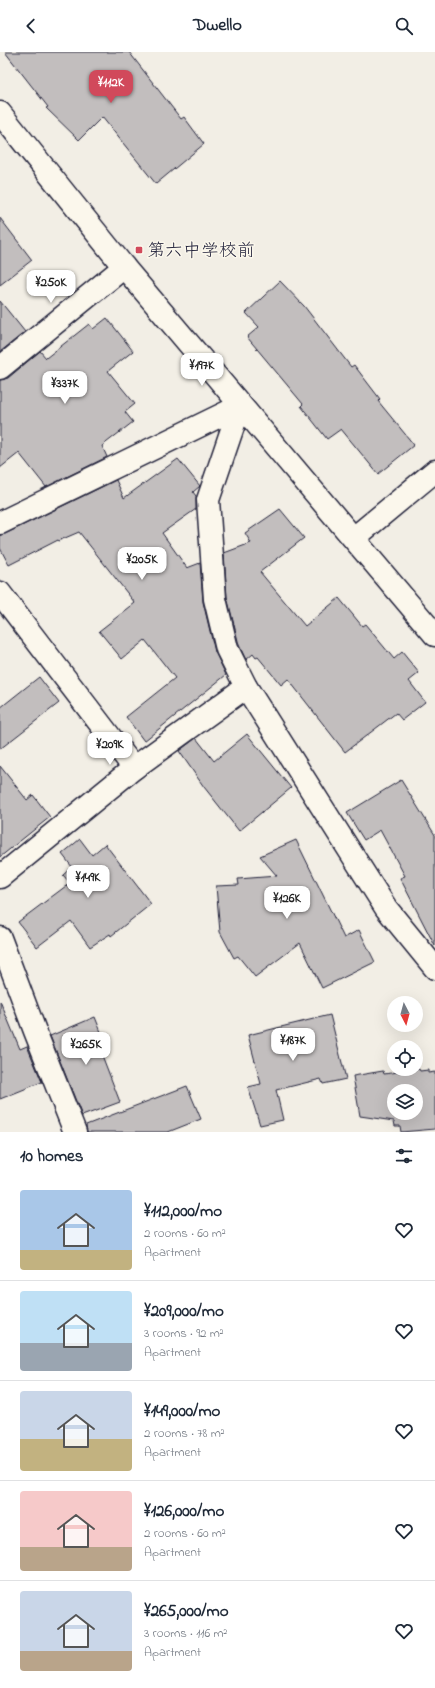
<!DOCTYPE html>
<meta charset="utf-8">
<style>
:root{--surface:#fff;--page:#f2f2f3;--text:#1f2937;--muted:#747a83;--line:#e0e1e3;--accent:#d1495b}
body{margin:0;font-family:"Indie Flower","Klee One",sans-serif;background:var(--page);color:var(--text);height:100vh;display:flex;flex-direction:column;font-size:15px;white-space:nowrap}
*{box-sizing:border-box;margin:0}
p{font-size:13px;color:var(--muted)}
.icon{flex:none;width:22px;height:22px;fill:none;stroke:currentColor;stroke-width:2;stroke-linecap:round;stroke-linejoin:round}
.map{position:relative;height:1080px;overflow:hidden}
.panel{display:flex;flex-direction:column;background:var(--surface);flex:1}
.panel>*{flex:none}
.needle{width:26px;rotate:174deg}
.controls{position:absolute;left:387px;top:944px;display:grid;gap:8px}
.controls a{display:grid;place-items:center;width:36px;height:36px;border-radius:50%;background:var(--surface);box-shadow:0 4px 16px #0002;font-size:20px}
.price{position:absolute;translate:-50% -34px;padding:0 9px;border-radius:8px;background:#fff;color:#222;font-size:13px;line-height:26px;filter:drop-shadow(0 1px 2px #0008)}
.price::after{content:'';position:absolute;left:50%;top:24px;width:12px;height:9px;margin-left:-6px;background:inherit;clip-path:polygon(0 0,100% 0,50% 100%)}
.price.on{background:var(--accent);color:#fff}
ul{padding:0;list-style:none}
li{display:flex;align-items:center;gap:12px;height:100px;padding:0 20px}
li+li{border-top:1px solid var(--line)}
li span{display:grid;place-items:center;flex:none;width:112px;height:80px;border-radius:4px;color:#555}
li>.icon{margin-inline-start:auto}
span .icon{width:48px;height:48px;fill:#fffc;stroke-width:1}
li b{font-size:17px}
h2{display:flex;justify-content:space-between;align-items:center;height:48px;padding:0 20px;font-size:17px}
header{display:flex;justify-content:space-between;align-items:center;height:52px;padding:0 20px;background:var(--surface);font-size:18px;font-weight:700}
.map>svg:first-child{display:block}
.building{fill:#c2bebe;stroke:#22223b;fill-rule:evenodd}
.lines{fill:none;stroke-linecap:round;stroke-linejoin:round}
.street-casing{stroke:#22223b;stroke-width:25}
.secondary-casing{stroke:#22223b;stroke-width:25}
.street{stroke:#fbf7ec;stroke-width:22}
.secondary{stroke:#fbf7ec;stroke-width:22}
.poi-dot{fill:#d1495b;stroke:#fbf7ec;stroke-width:1.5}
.labels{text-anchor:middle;stroke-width:3;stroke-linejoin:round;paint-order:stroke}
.poi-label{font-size:18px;fill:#22223b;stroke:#fbf7ec;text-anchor:start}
</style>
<header><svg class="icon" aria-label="back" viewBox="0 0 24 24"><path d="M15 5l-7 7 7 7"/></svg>Dwello<svg class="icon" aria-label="search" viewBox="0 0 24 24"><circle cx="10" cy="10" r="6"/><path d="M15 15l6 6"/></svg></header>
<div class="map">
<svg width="435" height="1080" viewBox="0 0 435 1080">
<rect width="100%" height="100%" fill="#f2eee5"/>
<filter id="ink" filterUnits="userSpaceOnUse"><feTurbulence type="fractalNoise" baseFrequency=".025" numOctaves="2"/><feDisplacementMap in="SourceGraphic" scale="8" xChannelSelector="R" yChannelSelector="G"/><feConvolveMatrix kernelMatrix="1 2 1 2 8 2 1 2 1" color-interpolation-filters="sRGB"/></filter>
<g filter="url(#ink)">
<g class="building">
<polygon points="5,0 129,0 181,67 184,65 204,92 156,132 102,65 79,88 46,56 48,55"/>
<polygon points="0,166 32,208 0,233"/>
<polygon points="280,229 304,254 351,315 354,313 380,347 378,349 414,393 378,422 341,377 327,387 301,354 303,352 247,285 259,275 246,261"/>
<polygon points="0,249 25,280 0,300"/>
<polygon points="107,266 133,299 108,319 135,352 125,360 133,370 102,394 107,405 46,435 19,401 0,416 0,328 8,326 40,299 46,306 89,272 93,277"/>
<polygon points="178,407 200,434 193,440 196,444 196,457 162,481 187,516 200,511 203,550 215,600 226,623 144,689 126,665 175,626 145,588 122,607 99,579 135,551 79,480 58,489 58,488 9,513 0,496 0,483 5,482 116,428 124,446"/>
<polygon points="280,457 304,486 260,520 305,574 339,546 362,574 365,572 394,607 402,600 419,621 409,629 425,650 402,668 396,661 345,700 288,627 281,633 258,605 256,606 253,602 246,608 239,593 227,545 224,501 251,491 245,481"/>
<polygon points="39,625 59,651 0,697 0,656"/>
<polygon points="247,682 291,736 239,779 204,735 179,699 196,686 214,709"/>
<polygon points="0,714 27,748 33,743 50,765 0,805"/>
<polygon points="401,728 435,783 435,894 400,826 405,824 380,778 364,788 347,761"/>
<polygon points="80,787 92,803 105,792 151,852 111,884 110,882 90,895 71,869 37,895 18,870 70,831 63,823 72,815 62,802"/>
<polygon points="296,788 344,886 359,878 375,910 322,936 300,891 255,925 238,904 234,906 220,880 216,834 239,833 238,827 277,824 260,804"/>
<polygon points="0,949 20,997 27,994 42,1030 0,1047"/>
<polygon points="330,963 346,1027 323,1032 321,1027 276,1038 283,1068 260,1073 248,1035 261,1032 248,983"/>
<polygon points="95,965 105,990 98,993 120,1050 82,1064 50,984"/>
<path d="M 419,1017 L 420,1019 L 428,1018 L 428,1021 L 435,1020 L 435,1077 L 401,1080 L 400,1074 L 395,1074 L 394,1069 L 360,1064 L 353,1024 L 383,1019 L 384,1022 ZM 394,1039 L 416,1039 L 416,1061 L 394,1061 Z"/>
<polygon points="187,1034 201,1067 168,1080 87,1080 86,1073"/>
</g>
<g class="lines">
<defs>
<g id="street">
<polyline points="0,316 124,215"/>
<polyline points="0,471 240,354 208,448 215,547 227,597 246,635 386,856 435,916"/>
<polyline points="354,486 435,419"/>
<polyline points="0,541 134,716"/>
<polyline points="0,825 134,716 246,635"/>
<polyline points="0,886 35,979 75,1080"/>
</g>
<polyline id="secondary" points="0,61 124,215 435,583"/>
</defs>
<use href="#street" class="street-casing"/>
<use href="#secondary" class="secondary-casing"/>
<use href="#street" class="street"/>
<use href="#secondary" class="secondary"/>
</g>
</g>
<rect class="poi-dot" x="135" y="194" width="8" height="8" rx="2"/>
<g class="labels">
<g class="poi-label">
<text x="147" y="204">第六中学校前</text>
</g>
</g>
</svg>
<div class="controls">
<a><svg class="needle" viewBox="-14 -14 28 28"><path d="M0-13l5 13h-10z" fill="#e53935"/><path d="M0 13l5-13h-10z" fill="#747a83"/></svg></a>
<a><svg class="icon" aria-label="locate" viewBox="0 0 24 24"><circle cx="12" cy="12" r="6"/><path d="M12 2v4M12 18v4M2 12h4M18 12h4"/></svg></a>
<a><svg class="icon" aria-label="layers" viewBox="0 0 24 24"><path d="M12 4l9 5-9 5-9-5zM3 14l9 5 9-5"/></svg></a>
</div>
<b class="price on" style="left:111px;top:52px">¥112K</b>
<b class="price" style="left:51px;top:252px">¥250K</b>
<b class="price" style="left:202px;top:335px">¥197K</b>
<b class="price" style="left:65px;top:353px">¥337K</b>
<b class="price" style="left:142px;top:529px">¥205K</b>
<b class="price" style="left:110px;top:714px">¥209K</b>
<b class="price" style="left:88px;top:847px">¥149K</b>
<b class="price" style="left:287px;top:868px">¥126K</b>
<b class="price" style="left:293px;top:1010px">¥187K</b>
<b class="price" style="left:86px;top:1014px">¥265K</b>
</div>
<section class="panel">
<h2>10 homes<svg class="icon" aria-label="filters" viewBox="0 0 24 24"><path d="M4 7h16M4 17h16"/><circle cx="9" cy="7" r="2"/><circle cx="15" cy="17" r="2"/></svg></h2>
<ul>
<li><span style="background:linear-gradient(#a9c7e8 75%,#c2b280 0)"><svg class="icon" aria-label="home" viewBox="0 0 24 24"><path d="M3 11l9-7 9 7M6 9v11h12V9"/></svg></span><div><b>¥112,000/mo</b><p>2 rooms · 60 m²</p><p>Apartment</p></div><svg class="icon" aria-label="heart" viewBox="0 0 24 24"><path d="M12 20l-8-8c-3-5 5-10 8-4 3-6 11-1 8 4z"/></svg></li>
<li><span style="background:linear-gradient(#bfe0f5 65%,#9aa5b1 0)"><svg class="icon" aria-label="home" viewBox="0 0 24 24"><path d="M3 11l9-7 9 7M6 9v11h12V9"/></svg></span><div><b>¥209,000/mo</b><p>3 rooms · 92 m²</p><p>Apartment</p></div><svg class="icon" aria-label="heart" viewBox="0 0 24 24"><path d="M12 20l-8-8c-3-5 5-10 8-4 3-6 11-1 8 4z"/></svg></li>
<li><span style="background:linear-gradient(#c9d6e8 60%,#c2b280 0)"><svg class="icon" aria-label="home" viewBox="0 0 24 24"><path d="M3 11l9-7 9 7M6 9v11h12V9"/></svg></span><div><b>¥149,000/mo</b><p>2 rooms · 78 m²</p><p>Apartment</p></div><svg class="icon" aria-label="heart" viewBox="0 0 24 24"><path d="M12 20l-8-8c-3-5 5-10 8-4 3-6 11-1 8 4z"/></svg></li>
<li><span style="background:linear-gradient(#f6c9c9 70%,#b9a48a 0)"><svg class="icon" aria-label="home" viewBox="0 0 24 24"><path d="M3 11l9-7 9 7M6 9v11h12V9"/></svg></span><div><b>¥126,000/mo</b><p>2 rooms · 60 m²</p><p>Apartment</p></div><svg class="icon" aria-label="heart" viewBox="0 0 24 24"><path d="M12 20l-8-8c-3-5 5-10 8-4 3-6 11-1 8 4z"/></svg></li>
<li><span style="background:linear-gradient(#c9d6e8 75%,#b9a48a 0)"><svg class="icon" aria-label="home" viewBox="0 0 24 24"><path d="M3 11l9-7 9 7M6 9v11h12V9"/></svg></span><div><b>¥265,000/mo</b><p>3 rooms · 116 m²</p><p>Apartment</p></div><svg class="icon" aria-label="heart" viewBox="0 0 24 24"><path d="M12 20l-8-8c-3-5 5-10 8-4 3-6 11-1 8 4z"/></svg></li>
</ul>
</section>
